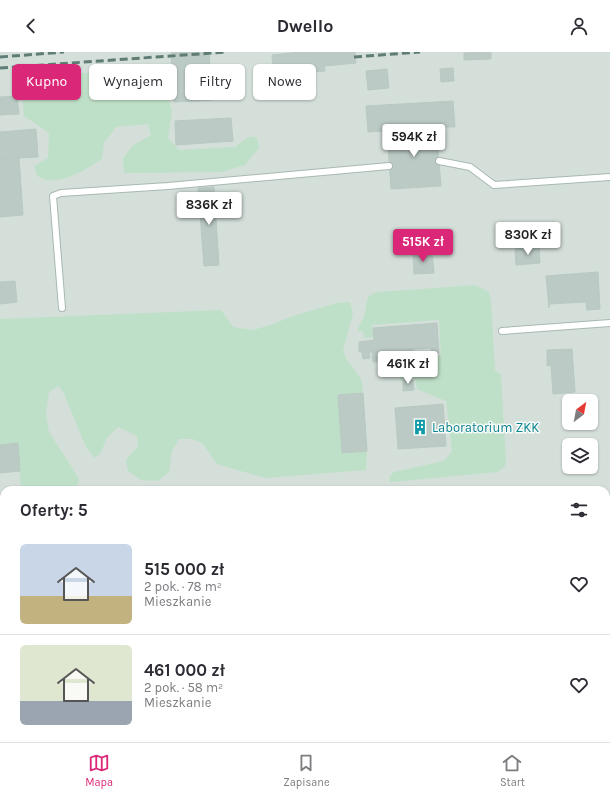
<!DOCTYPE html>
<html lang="pl">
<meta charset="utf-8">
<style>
:root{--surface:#fff;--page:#f7f7f7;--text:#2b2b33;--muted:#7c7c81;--line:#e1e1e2;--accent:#db2777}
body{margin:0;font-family:Karla,sans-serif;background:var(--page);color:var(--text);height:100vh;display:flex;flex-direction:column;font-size:15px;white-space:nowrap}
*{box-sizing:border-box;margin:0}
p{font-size:13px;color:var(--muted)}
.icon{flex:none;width:22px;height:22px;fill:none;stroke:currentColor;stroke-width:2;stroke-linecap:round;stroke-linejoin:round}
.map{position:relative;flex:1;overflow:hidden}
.side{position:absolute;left:0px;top:434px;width:610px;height:256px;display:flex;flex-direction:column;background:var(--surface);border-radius:12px 12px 0 0;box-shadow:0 1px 3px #0004}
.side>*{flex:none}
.banner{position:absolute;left:12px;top:12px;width:400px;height:36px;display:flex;gap:8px}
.needle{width:26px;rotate:32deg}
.buttons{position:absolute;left:562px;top:342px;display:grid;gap:8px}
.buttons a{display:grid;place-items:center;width:36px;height:36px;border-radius:6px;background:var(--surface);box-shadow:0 1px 3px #0004;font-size:20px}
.price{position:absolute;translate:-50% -34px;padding:0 9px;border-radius:4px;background:#fff;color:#222;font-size:13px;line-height:26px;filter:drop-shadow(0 1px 2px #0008)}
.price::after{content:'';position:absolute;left:50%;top:24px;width:12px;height:9px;margin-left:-6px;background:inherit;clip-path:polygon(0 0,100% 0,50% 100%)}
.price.current{background:var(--accent);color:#fff}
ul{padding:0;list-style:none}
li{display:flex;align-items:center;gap:12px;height:100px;padding:0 20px}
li+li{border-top:1px solid var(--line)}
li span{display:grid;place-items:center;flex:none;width:112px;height:80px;border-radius:6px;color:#555}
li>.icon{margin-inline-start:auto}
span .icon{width:48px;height:48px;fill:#fffc;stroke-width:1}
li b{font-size:17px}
h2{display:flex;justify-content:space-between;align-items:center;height:48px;padding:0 20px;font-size:17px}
.tag{padding:0 14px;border-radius:6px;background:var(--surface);box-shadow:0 1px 3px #0004;font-size:14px;line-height:36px}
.tag.current{background:var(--accent);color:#fff}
header{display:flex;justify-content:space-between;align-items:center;height:52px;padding:0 20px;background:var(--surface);font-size:18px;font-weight:700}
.tab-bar{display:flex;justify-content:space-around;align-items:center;height:56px;border-top:1px solid var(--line);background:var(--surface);font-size:11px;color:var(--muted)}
.tab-bar a{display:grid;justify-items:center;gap:2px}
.tab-bar .current{color:var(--accent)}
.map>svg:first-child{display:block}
.built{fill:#d4dfda;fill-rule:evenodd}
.green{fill:#bfe0c8}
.building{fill:#bbcac4;stroke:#b8c9c2}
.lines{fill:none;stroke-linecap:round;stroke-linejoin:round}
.service-casing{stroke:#a8b8b2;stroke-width:8}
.service{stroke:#fff;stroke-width:6}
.rail{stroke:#5f7d75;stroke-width:3;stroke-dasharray:8 4;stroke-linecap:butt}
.labels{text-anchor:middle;stroke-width:3;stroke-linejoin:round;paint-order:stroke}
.culture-label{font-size:13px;fill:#0d838f;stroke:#f7fbf9;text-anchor:start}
</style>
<header><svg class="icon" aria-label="back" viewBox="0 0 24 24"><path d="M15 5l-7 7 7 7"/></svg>Dwello<svg class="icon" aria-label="person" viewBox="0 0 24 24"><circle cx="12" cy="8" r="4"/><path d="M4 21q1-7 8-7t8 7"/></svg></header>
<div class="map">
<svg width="610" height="690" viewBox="0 0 610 690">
<rect width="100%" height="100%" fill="#e6efeb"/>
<path class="built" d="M 0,0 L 610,0 L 610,690 L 0,690 ZM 569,349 L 591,349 L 591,371 L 569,371 ZM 569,393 L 591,393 L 591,415 L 569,415 ZM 4,438 L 606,438 L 606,686 L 4,686 Z"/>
<g class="green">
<path d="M 152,17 L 168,44 L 172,60 L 168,86 L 179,98 L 235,95 L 250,84 L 257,86 L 259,96 L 245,113 L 222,120 L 124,121 L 123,107 L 132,94 L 151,83 L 148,72 L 116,75 L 104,91 L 102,107 C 87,117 65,131 46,128 C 43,127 40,125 37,124 L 34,114 L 48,106 L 49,81 L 24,64 L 22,39 L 47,27 L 69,22 Z"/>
<path d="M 475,233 L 489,240 L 491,249 L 495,319 L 501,322 L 506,410 L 505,414 L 498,420 L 391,430 L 389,425 L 394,420 L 444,409 L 452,399 L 446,349 L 417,337 L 415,326 L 400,328 L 398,317 L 422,314 L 429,304 L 441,303 L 439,268 L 372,273 L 373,285 L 364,286 L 363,279 L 357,279 C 359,273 364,267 365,261 C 368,249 364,242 380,240 Z"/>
<polygon points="350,250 353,261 343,299 347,308 356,319 362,330 363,341 338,343 343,401 367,399 366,418 265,426 217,412 203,392 193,387 179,387 172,399 169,420 158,429 141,428 128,419 126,408 138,394 137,384 118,375 107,386 100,402 94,406 86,395 64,342 59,334 49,340 46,361 49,380 78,425 79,430 74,437 71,438 21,438 18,392 0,393 0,267 221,258 233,275 253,278 273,272 293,264 337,251"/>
<rect x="0" y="465" width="4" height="119"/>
</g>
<g class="building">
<polygon points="171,0 209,0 210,20 216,19 217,33 211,33 212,48 174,50"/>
<polygon points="292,0 355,0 356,11 324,14 325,19 294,21 293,15 273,16 272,3 292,1"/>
<polygon points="491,0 491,7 464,8 464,1"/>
<polygon points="453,16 454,29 441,30 440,17"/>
<polygon points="387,17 389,36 368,38 366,19"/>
<polygon points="17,44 19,62 0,63 0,45"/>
<polygon points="453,49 455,75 437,75 368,80 366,54"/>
<polygon points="231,66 233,89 176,93 175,69"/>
<polygon points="436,75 441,134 391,137 387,78"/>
<polygon points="36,77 38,105 0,107 0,80"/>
<polygon points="19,106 23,163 0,165 0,107"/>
<polygon points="214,135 219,213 204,214 198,136"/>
<polygon points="539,195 540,211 516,213 515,197"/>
<polygon points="432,200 434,221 414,222 413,201"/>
<polygon points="598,220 600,257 587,258 586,250 549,252 549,256 546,224"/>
<polygon points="15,229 17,250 0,252 0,230"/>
<polygon points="437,271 439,301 432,301 431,296 369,300 370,306 363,307 362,300 359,300 359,290 374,288 373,276"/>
<polygon points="413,297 414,307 373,310 372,300"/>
<polygon points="572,297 575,340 553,342 551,313 547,314 547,298"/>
<polygon points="403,328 413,328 414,338 403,339"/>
<polygon points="363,341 367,399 342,401 338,343"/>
<polygon points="443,352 446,394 398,397 395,356"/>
<polygon points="18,391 20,419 0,421 0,393"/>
<rect x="606" y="591" width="4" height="51"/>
<polygon points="606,669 610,669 610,690 584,690 584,686 606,686"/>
</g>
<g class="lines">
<defs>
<g id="service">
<polyline points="439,109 470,115 494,133 610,125"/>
<polyline points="62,256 53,144 61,141 168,134 389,114"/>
<polyline points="502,279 610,271"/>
</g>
</defs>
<use href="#service" class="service-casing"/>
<use href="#service" class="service"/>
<g class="rail">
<polyline points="0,5 64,0"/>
<polyline points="354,5 420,0"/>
<polyline points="0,16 227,0"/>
<polyline points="606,579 610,579"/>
<polyline points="0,596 4,595"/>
<polyline points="0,609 4,608"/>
<polyline points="0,622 4,621"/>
</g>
</g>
<defs>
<symbol id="building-bare" viewBox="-9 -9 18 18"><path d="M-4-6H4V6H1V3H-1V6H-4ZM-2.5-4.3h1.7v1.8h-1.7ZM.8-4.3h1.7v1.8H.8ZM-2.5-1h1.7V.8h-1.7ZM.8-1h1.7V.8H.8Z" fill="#0f9aa8" stroke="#f7fbf9" stroke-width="2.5" paint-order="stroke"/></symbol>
</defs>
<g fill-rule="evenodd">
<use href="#building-bare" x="409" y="364" width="22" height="22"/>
</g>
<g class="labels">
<g class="culture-label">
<text x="432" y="380">Laboratorium ZKK</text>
</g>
</g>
</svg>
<div class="buttons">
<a><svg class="needle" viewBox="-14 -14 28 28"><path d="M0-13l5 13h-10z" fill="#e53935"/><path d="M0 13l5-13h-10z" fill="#7c7c81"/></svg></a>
<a><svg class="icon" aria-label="layers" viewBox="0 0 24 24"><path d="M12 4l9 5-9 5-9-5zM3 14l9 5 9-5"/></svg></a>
</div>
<b class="price" style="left:414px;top:106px">594K zł</b>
<b class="price" style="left:209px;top:174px">836K zł</b>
<b class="price" style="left:528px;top:204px">830K zł</b>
<b class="price current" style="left:423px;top:211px">515K zł</b>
<b class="price" style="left:408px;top:333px">461K zł</b>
<div class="banner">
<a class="tag current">Kupno</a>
<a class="tag">Wynajem</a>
<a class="tag">Filtry</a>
<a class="tag">Nowe</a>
</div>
<section class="side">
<h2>Oferty: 5<svg class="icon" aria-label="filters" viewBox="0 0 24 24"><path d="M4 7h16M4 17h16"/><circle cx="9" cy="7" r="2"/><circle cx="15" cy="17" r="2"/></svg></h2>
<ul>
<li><span style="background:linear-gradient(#c9d6e8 65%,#c2b280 0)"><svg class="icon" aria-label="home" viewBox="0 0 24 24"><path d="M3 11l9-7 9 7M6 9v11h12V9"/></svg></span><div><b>515 000 zł</b><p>2 pok. · 78 m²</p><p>Mieszkanie</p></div><svg class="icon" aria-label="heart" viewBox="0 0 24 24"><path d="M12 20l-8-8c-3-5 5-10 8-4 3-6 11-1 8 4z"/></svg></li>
<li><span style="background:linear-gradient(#dfe7d0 70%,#9aa5b1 0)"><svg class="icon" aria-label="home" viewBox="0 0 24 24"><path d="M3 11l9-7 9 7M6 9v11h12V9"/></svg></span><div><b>461 000 zł</b><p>2 pok. · 58 m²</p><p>Mieszkanie</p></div><svg class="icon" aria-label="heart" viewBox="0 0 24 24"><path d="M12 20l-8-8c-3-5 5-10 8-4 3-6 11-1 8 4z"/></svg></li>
</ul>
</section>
</div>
<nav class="tab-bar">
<a class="current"><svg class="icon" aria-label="map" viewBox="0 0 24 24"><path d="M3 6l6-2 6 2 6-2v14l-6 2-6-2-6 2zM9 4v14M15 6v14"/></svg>Mapa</a>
<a><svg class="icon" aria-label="saved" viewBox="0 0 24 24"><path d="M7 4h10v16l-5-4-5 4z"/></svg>Zapisane</a>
<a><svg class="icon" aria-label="home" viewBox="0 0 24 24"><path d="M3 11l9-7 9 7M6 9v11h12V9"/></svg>Start</a>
</nav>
